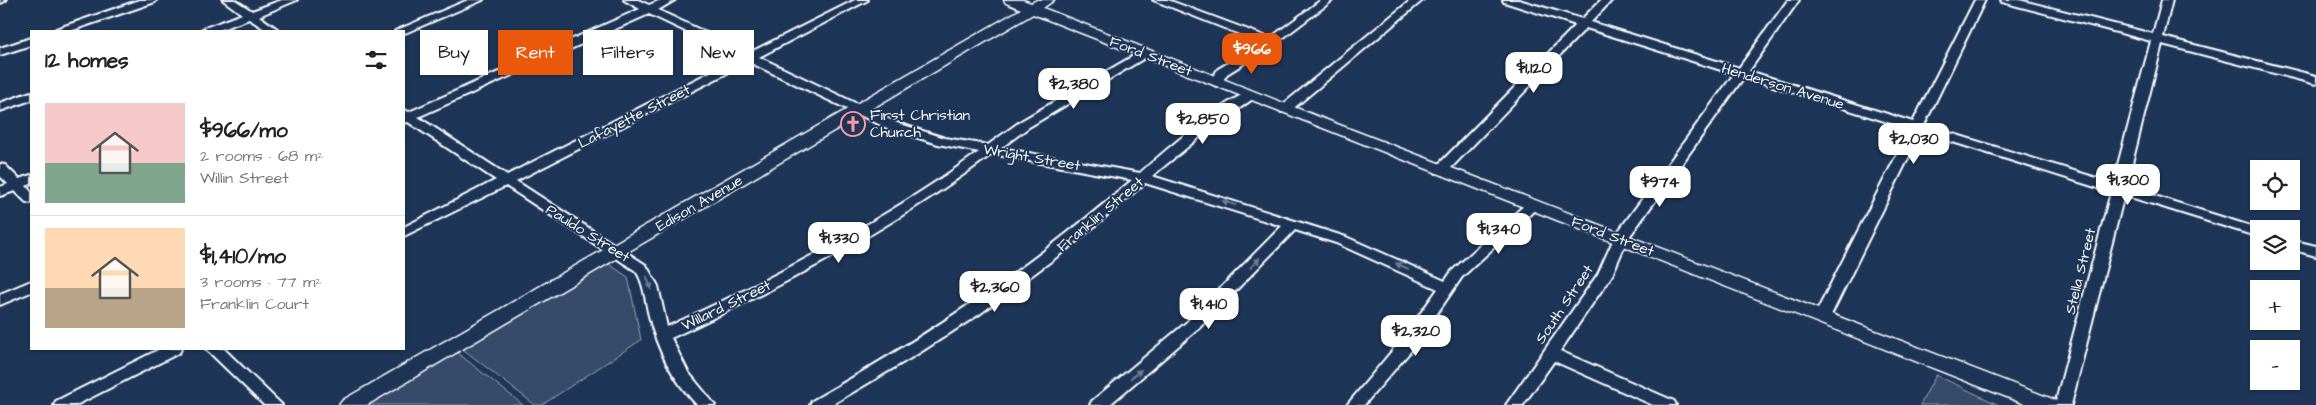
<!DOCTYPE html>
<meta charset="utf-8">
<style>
:root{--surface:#fff;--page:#f2f2f2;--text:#222;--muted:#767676;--line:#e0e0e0;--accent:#ea580c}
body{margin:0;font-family:"Architects Daughter",sans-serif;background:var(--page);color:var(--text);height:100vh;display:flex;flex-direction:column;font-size:19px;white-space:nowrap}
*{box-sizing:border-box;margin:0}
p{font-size:16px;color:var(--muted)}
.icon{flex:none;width:28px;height:28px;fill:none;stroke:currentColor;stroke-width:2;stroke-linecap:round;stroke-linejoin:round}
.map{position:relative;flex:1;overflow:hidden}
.details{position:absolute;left:30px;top:30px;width:375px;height:320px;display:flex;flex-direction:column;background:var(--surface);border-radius:0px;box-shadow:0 1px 4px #0004}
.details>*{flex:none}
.guide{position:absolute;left:420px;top:30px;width:475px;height:45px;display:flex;gap:10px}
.tools{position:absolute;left:2250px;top:160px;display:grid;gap:10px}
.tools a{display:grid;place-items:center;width:50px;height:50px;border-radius:0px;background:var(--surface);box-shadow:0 1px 4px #0004;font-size:25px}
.price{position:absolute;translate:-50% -42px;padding:0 11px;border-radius:10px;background:#fff;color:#222;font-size:16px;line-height:32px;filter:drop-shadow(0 1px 2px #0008)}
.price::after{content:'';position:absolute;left:50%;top:30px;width:15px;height:11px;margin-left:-8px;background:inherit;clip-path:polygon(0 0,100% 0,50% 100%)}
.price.selected{background:var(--accent);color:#fff}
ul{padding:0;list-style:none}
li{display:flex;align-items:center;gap:15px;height:125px;padding:0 15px}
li+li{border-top:1px solid var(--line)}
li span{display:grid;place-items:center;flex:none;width:140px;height:100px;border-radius:0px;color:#555}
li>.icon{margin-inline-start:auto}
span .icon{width:60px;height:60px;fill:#fffc;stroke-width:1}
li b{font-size:21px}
h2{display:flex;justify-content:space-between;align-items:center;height:60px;padding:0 15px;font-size:21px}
.pill{padding:0 18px;border-radius:0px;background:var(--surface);box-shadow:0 1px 4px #0004;font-size:18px;line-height:45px}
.pill.selected{background:var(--accent);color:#fff}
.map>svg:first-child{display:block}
.green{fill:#364b69;stroke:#9aa5b4}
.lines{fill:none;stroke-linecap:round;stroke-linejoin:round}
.minor-casing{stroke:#fff;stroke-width:4}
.tertiary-casing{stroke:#fff;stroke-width:3}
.minor{fill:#1d3557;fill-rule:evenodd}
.tertiary{fill:#1d3557;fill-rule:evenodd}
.oneway{fill:#6c7c92}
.labels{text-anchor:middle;stroke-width:4;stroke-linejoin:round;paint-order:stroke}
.street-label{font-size:15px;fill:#fff;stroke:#1d3557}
.poi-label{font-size:15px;fill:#fff;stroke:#1d3557;text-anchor:start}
</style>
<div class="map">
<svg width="2316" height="405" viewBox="0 0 2316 405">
<rect width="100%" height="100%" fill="#1d3557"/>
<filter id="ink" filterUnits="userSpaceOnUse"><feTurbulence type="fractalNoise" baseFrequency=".02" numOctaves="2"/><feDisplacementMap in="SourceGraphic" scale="10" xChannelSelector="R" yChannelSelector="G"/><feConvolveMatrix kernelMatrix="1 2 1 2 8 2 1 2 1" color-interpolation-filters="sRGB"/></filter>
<g filter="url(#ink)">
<g class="green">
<polygon points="606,262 628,277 641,340 542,405 535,405 460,347"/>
<polygon points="454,350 523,405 360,405"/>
<polygon points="1936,375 1999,405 1920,405"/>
</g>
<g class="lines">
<defs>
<g id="minor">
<polygon points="0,0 6,0 1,3"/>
<polygon points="140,0 156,0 155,2 70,31 54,31 56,29"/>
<polygon points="223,0 235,0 252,11 282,0 297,0 259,16 280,31 268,31 249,19 216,31 201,31 202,29 242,14"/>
<polygon points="468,0 483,0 405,33 404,31 395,31"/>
<path d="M 624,0 L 638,0 L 649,5 L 661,0 L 675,0 L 658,10 L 749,53 L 855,0 L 868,0 L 759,57 L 897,123 L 945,138 L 988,145 L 1021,121 L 1140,52 L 1148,52 L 1150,54 L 1148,56 L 1029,127 L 1001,148 L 1140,173 C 1156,159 1237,88 1254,92 L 1256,95 L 1254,98 L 1206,132 L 1152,176 L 1346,237 L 1445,281 L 1452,271 L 1528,202 L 1533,201 L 1540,205 L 1462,277 L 1414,347 L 1364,405 L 1347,405 L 1402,339 L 1438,289 L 1336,243 L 1295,230 L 1197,330 L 1109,405 L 1090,405 L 1092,401 L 1187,322 L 1282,226 L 1145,183 L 1070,247 L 981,313 L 919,353 L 831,405 L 810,405 L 812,401 C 929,335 1030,268 1132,180 L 992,154 C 893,228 783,286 671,338 L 688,372 L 715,405 L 697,405 C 673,380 657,349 649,316 C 645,301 645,285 636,271 L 506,186 L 404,236 L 404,227 L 496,180 L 408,122 L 404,123 L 404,110 L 409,112 L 640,9 ZM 649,14 L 740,57 L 507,175 L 418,117 ZM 749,62 L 889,129 L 938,144 L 979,152 C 882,222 776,277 667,327 L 658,286 L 646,265 L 516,181 Z"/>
<polygon points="1153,0 1168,0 1270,38 1321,0 1333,0 1275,44 1227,74 1220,85 1216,86 1210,82 1218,69 1262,43"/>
<polygon points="1411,0 1423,0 1289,112 1281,112 1279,109 1281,106"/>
<polygon points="1503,0 1519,0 1582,19 1601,0 1612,0 1591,22 1739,68 1788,0 1799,0 1749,71 1913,122 1975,0 1985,0 1924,125 2113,183 2151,41 2002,2 2001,0 2019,0 2153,34 2162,0 2172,0 2163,37 2316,76 2316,84 2162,44 2126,187 2260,229 2259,237 2124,195 2071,405 2055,405 2111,192 1921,132 1830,317 1827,321 1817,321 1814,317 1910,129 1744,77 1627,240 1612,275 1560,351 1674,401 1676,405 1653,405 1554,361 1523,405 1506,405 1598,274 1615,236 1734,74 1586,28 1446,173 1436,173 1434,170 1436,167 1576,25 1504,2"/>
<polygon points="31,38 31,45 0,55 0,48"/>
<polygon points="31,92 31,100 0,111 0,103"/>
<polygon points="0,164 5,165 19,179 31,175 31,184 26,186 31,192 31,203 26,202 15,191 0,196 0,187 8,184 0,176"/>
<polygon points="2291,240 2316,246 2316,256 2291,249"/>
<polygon points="31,281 31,292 0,305 0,294"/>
<polygon points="160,349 181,349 179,353 76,405 54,405 56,401"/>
<polygon points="206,349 224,349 282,405 264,405"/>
</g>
<polygon id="tertiary" points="1004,0 1023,0 1031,3 1037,0 1054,0 1043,8 1324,119 2055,400 2059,405 2027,405 1033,14 367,405 339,405 343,400 1021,9 1006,3"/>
</defs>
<use href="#minor" class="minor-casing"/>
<use href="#tertiary" class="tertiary-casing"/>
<use href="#minor" class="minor"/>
<use href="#tertiary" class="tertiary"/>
</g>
<defs><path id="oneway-solid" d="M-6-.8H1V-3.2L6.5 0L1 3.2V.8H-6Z" transform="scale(1.25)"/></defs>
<g class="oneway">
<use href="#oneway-solid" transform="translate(1229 203) rotate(-163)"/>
<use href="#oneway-solid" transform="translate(1255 263) rotate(-47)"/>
<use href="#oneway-solid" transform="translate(1402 266) rotate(-156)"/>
<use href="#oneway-solid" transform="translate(649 283) rotate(71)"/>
<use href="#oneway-solid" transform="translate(1136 374) rotate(-40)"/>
</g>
</g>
<defs>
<symbol id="church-ring" viewBox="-11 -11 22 22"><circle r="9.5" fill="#1d3557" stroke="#ff9aa2" stroke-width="1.5"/><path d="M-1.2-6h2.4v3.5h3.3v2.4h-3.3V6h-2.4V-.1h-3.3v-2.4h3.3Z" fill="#ff9aa2"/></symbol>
</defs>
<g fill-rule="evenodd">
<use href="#church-ring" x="839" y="110" width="28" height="28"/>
</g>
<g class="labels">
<g class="street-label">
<text transform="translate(1151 56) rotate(21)" y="5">Ford Street</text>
<text transform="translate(1783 86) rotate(17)" y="5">Henderson Avenue</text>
<text transform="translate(634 116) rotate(-27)" y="5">Lafayette Street</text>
<text transform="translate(1032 157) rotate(10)" y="5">Wright Street</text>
<text transform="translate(699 203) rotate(-30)" y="5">Edison Avenue</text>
<text transform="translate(1100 214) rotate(-40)" y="5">Franklin Street</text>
<text transform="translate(588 233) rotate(32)" y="5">Pauldo Street</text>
<text transform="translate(1613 236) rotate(21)" y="5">Ford Street</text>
<text transform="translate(2080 271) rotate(-76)" y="5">Stella Street</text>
<text transform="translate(1564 304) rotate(-56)" y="5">South Street</text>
<text transform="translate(726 305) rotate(-26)" y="5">Willard Street</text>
</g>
<g class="poi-label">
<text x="870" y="120">First Christian<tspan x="870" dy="17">Church</tspan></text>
</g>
</g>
</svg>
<div class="tools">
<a><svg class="icon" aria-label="locate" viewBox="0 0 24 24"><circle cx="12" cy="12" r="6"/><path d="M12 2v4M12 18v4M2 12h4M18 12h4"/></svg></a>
<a><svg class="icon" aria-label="layers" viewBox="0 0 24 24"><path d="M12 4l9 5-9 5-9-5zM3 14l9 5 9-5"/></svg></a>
<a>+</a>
<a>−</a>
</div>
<b class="price selected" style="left:1252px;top:75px">$966</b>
<b class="price" style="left:1534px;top:94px">$1,120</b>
<b class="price" style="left:1074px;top:110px">$2,380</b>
<b class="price" style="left:1203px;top:145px">$2,850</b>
<b class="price" style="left:1914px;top:165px">$2,030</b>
<b class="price" style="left:2128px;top:206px">$1,300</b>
<b class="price" style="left:1660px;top:208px">$974</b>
<b class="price" style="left:1499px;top:255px">$1,340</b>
<b class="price" style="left:839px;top:264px">$1,330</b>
<b class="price" style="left:995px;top:313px">$2,360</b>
<b class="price" style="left:1209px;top:330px">$1,410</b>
<b class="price" style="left:1416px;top:357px">$2,320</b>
<div class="guide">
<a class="pill">Buy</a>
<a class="pill selected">Rent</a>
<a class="pill">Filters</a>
<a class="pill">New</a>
</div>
<section class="details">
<h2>12 homes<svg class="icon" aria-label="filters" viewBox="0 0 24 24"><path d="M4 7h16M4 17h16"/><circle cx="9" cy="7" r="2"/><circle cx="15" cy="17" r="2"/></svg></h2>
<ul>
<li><span style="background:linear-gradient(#f6c9c9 60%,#7fa58c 0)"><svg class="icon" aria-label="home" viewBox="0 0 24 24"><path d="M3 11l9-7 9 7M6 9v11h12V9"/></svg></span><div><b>$966/mo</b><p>2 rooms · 68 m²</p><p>Willin Street</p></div></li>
<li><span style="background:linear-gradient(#ffd9b3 60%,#b9a48a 0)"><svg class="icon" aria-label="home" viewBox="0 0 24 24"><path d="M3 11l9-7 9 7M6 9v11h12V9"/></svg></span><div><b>$1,410/mo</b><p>3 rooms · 77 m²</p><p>Franklin Court</p></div></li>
</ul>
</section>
</div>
